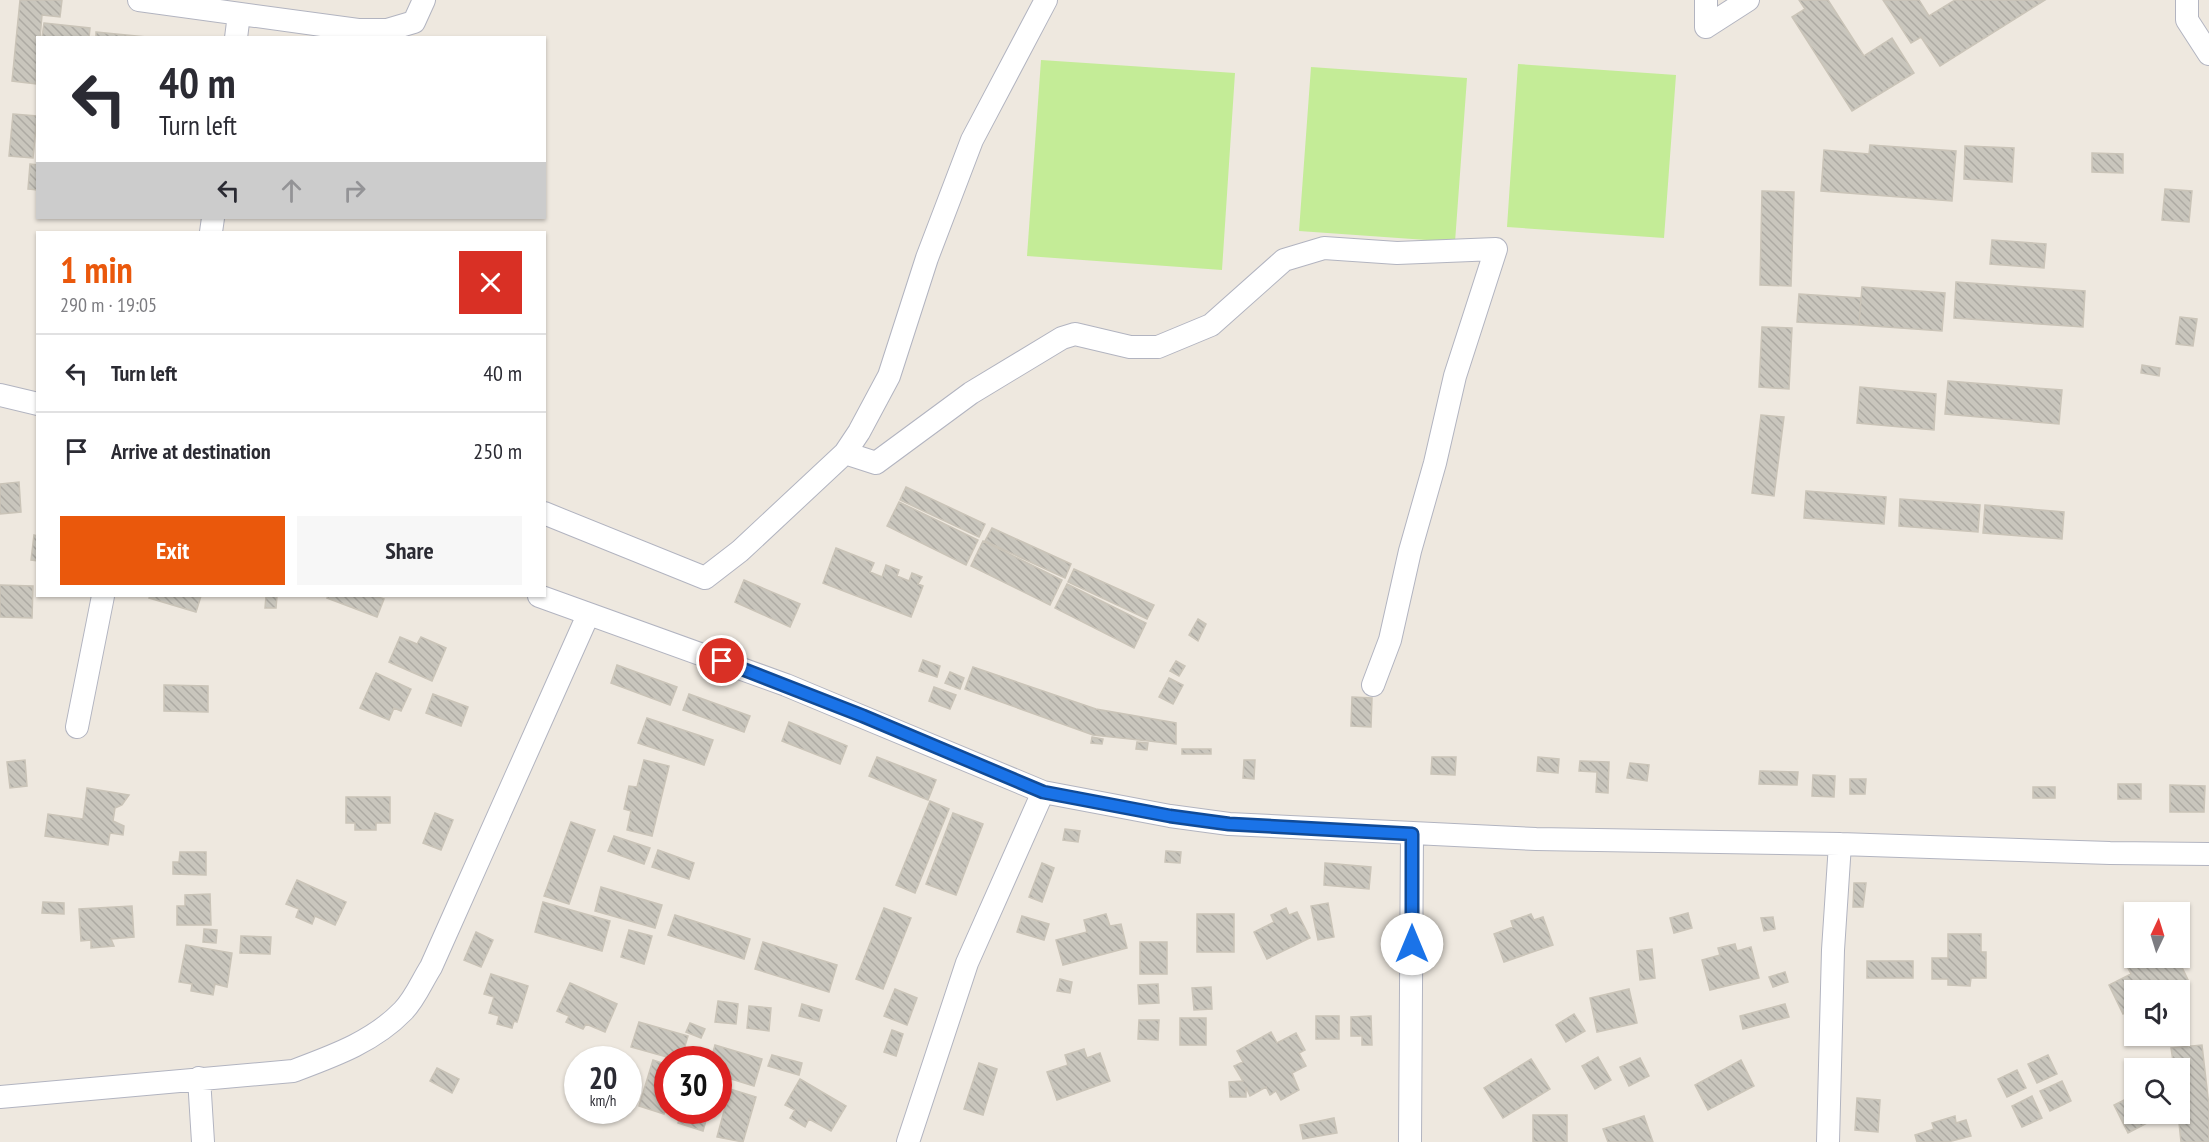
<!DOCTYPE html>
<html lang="en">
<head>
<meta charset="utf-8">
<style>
  :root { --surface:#fff; --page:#f7f7f7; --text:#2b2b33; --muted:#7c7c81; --line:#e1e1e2; --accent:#ea580c }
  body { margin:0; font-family:"PT Sans Narrow",sans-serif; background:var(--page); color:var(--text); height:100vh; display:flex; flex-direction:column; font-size:22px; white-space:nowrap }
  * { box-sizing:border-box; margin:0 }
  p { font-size:20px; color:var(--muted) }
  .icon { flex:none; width:33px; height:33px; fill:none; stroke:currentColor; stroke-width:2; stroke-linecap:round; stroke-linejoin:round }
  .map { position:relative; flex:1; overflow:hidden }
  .side { position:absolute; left:36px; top:231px; width:510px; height:366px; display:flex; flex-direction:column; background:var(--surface); border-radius:0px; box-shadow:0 2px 4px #0004 }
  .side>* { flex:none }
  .top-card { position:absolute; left:36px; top:36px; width:510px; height:183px; border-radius:0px; box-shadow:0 2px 4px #0004; background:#fff; color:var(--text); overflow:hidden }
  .needle { width:39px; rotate:4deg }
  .tools { position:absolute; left:2124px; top:902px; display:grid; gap:12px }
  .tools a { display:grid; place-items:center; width:66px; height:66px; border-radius:0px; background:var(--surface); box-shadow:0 2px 4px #0004; font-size:30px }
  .speed { position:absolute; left:564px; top:1046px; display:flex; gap:12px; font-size:30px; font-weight:700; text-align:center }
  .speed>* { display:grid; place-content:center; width:78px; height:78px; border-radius:50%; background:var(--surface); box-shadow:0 2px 4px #0004; line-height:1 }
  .speed small { font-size:15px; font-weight:400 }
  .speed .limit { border:9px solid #d22; background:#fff; color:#111 }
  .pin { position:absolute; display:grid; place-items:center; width:51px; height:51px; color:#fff; margin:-26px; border:3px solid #fff; border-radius:50%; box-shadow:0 2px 6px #0007 }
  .me { position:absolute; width:66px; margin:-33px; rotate:0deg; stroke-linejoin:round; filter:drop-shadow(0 0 4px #0008) }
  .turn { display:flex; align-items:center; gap:21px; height:126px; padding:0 24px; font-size:27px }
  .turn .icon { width:78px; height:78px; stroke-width:2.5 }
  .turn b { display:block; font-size:42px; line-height:51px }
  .lanes { display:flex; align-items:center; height:57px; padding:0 24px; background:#0003; justify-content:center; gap:30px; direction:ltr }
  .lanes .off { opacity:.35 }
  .round { display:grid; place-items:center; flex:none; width:63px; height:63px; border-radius:0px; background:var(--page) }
  .overview { display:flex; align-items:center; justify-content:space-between; height:102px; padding:0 24px }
  h1 { font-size:36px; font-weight:800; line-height:45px; color:var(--accent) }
  .button { display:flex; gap:12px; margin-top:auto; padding:12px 24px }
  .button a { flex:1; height:69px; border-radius:0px; background:var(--accent); color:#fff; font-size:24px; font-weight:800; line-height:69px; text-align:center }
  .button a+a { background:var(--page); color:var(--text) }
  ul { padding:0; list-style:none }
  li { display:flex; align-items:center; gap:18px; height:78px; padding:0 24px; border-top:2px solid var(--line) }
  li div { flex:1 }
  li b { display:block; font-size:22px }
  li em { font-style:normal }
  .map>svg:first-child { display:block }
</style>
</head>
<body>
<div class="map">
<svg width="2209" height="1142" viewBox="0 0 2209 1142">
  <defs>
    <pattern id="building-back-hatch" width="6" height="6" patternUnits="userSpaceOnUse" patternTransform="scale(1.5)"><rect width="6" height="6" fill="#c9c6bd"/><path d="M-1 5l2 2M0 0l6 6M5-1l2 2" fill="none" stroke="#adaaa3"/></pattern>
  </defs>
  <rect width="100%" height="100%" fill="#eee8df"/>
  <path fill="#c4ec97" d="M1041,60L1235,73L1222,270L1027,256Z
    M1518,64L1676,75L1664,238L1507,227Z
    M1311,67L1467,78L1455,242L1299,231Z"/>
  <path fill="url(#building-back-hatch)" stroke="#cac4b8" stroke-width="1.5" d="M20,0H62L60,17L42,15L40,38H38L36,84L12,81Z
    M1799,0H1828L1864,56L1892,38L1914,73L1852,111L1792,17L1805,9Z
    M1883,0H1919L1929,16L1955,0H2045L1940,66L1921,37L1911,43Z
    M44,23L90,28L89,38H42Z
    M96,32L146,37V38H96Z
    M13,114L37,116L33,158L9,156Z
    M1870,145L1956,151L1952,201L1821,191L1824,150L1869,154Z
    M1965,146L2014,148L2012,182L1964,179Z
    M2092,153L2123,154V173L2092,172Z
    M30,164L38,165V190L28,189Z
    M2165,189L2192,191L2189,222L2162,220Z
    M1762,191L1794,192L1791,286L1760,285Z
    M1992,240L2046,244L2044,268L1990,264Z
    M1956,282L2085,291L2083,327L1954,318Z
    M1862,287L1945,293L1942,331L1859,325Z
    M1799,294L1861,298L1859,325L1797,322Z
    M2180,317L2197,319L2193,346L2176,344Z
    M1762,327L1792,328L1789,389L1759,387Z
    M2142,365L2160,368L2159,376L2141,373Z
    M1948,381L2062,390L2059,424L1945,414Z
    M1860,387L1936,394L1934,430L1857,423Z
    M1761,415L1784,417L1774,496L1752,493Z
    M19,482L21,512L0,514V484Z
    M906,487L985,524L979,537L900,500Z
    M1806,491L1886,497L1884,524L1804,518Z
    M1900,499L1980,505L1978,532L1899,526Z
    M899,502L978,540L966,565L887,526Z
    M1985,505L2064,512L2062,539L1983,533Z
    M992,528L1071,564L1065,578L985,541Z
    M34,535L38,536V561L31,560Z
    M983,541L1062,580L1050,605L971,566Z
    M836,548L874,563L870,572L882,577L886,565L899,570L897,576L909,581L912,573L922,577L918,584L923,586L911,617L823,583Z
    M1074,569L1154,605L1147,619L1068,582Z
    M744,580L800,604L790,627L735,602Z
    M1067,584L1146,623L1134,648L1055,608Z
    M0,585L33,586L32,618L0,617Z
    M150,596H201L196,612L149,598Z
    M266,596H277L276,608H265Z
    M328,596H375L384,599L377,617L327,598Z
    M1198,619L1206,624L1198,641L1189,635Z
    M400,637L417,644L421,637L446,648L432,681L389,662Z
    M923,660L940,666L937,677L919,671Z
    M1176,661L1185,666L1179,676L1170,671Z
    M617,665L677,687L670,705L611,683Z
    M973,667L1096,709L1176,723V744L1093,735L965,689Z
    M950,672L964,678L960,689L945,683Z
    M376,673L411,689L401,711L394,708L389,720L360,708Z
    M1169,678L1183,685L1173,704L1159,697Z
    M164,685L208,686V712L164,711Z
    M934,687L956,695L950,709L929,701Z
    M433,694L468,707L461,726L426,713Z
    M689,694L750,716L744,732L683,710Z
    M1352,697L1372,698L1371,727L1351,726Z
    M647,718L713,740L704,765L638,743Z
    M789,722L847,746L840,764L782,741Z
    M1092,737L1103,739L1102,744L1091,743Z
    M1137,742L1148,743L1147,750L1136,749Z
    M1182,749H1211V754H1182Z
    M877,757L936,780L928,800L869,776Z
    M1432,757H1456L1455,775L1431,774Z
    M1538,757L1559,759L1558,773L1537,771Z
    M25,760L27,786L10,788L7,762Z
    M644,760L669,766L652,836L627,830L631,811L624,809L629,786L637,787Z
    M1244,760H1255L1254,779L1243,778Z
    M1580,761L1609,762L1608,793L1596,792L1597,772L1579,771Z
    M1630,763L1649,765L1647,781L1627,778Z
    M1760,771L1798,772L1797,785L1759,784Z
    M1813,775L1835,776L1834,797L1812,796Z
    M1850,779H1866L1865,794H1850Z
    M2118,784H2141V799H2118Z
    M2170,785L2205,786L2204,812H2170Z
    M2033,787H2055V798H2033Z
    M87,788L129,795L122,805L115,808L113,821L124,826L123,835L110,833L108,845L45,836L48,814L83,819Z
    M346,797H390V823H376V830H355V823H346Z
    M930,801L949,809L915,893L896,885Z
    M435,813L453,820L441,850L423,843Z
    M953,813L983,824L956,895L926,884Z
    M571,822L595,830L569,904L544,896Z
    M1065,829L1080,831L1078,842L1063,840Z
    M614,836L650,848L644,864L608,851Z
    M658,850L694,863L689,879L652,867Z
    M1166,851L1181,852L1180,863L1165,862Z
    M180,852H206V875L173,874V862H179Z
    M1042,863L1054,868L1042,902L1029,897Z
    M1325,863L1371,867L1369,889L1324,885Z
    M297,880L346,902L335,925L315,916L312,924L296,917L299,909L286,904Z
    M1854,883H1866L1863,907H1853Z
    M601,887L662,905L655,928L595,911Z
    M210,894L211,925H177V906H185V895Z
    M43,902L64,903V914L42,913Z
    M543,902L610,921L602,951L535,932Z
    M1328,903L1334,937L1318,940L1311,906Z
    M132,906L134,937L111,939L114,946L91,948V940L81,941L79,909Z
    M884,908L911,918L883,989L856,979Z
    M1286,908L1289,915L1297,912L1310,938L1267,959L1254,932L1274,922L1271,915Z
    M1688,913L1692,928L1674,933L1670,918Z
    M1106,914L1110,926L1121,924L1127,948L1063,965L1056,940L1087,932L1084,920Z
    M1197,914H1234V952H1197Z
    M1531,914L1534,920L1543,917L1553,945L1504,962L1494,934L1513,927L1511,921Z
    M675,915L750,939L744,959L668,935Z
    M1022,916L1049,924L1044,940L1017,932Z
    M1773,917L1775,929L1764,931L1761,918Z
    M204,929L217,930L216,943L203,942Z
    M629,930L652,936L644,964L621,957Z
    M476,932L493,940L481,967L464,960Z
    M1948,934H1981V952H1986V978H1971L1970,986L1948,985V979H1932V958H1948Z
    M241,936L271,937L270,954L240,953Z
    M763,942L837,965L829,992L755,969Z
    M1140,942H1167V974H1140Z
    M1735,944L1737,951L1751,947L1759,978L1710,990L1702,960L1720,955L1718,948Z
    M186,945L232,953L227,987L215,984L213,995L191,991L192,984L179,982Z
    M1652,949L1655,978L1640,980L1637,951Z
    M2167,957H2177L2189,982L2172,990H2134V1008L2123,1014L2109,985L2131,974L2128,968L2148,958L2151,964Z
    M1867,961H1913V978H1867Z
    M1785,972L1788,982L1773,987L1769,977Z
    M491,974L528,986L517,1022L514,1021L512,1028L497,1024L499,1016L489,1013L494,997L484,994Z
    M1060,979L1072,982L1070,993L1057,991Z
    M570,983L617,1004L605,1032L586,1024L583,1029L566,1022L569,1016L557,1011Z
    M1158,984L1159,1003L1139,1004L1138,985Z
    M1211,987L1212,1009L1194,1010L1192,988Z
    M895,989L917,998L907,1025L884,1016Z
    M1629,989L1637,1023L1597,1032L1590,998Z
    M718,1001L738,1004L736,1024L715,1022Z
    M802,1004L822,1010L819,1021L799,1016Z
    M1785,1004L1789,1017L1743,1029L1740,1016Z
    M749,1006L771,1008L769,1031L747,1028Z
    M1574,1014L1585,1031L1566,1042L1556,1025Z
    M1316,1016H1339V1039H1316Z
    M1371,1016L1372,1045H1362V1036H1351V1017Z
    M1180,1018H1206V1045H1180Z
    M1139,1020H1159L1158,1040L1138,1039Z
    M639,1022L688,1036L681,1059H674L631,1047Z
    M690,1023L705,1029L701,1038L686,1032Z
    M892,1030L903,1034L896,1056L884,1052Z
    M1271,1032L1277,1043L1296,1033L1305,1050L1299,1053L1306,1066L1292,1073L1299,1090L1281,1100L1276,1091L1270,1095L1266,1087L1250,1096L1246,1087V1097H1230L1229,1082L1243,1081L1234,1066L1243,1062L1237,1051Z
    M715,1045L762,1059L754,1086L718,1075V1059H711Z
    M2202,1045L2209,1106V1142H2181L2178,1113L2180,1068H2174L2171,1048Z
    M1084,1049L1087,1058L1100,1053L1110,1081L1057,1100L1047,1072L1068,1065L1065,1055Z
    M772,1055L802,1063L799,1075L768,1066Z
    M2048,1055L2057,1074L2037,1083L2028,1064Z
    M1598,1057L1611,1080L1595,1089L1582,1066Z
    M1640,1058L1649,1076L1629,1086L1620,1067Z
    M1531,1059L1550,1089L1503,1118L1484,1088Z
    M653,1060L668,1065V1102L664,1114L639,1106Z
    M1741,1060L1754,1086L1708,1110L1695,1085Z
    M979,1063L997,1069L983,1115L964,1109Z
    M437,1068L459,1079L452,1093L430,1081Z
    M2017,1070L2026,1088L2007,1097L1998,1079Z
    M800,1079L846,1106L831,1131L809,1119L805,1127L790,1118L795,1110L785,1105Z
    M2062,1081L2071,1101L2050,1111L2040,1091Z
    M730,1089L756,1097L743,1142L717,1137Z
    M2134,1095V1113H2166L2128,1133L2114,1105Z
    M2032,1096L2042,1118L2022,1127L2012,1106Z
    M1857,1098L1880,1100L1878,1132L1855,1130Z
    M682,1110H709L703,1131L678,1123Z
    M1533,1115H1567V1142H1533Z
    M1644,1116L1653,1142H1608L1603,1129Z
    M1955,1116L1956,1123L1966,1120L1971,1136L1948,1142H1917L1915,1135L1934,1129L1932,1123Z
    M1334,1118L1337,1133L1303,1139L1300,1125Z"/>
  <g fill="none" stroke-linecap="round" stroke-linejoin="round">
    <g stroke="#b2b4c0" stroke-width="24">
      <path id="minor" d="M139,0L358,30H387L414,22L424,0
        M2187,0V20L2209,54
        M1706,27L1748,0
        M1706,27V0
        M236,38L239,14
        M211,232L213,218
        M0,395L38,404
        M845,453L876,463L971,393L1062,338L1075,334L1130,347H1158L1211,325L1284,260L1324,248L1397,253L1496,249L1455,376L1435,463L1410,551L1390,640L1373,685
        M544,513L705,578L740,551L845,453L859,432L889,376L927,258L972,140L1046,0
        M539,596L786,685L1043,792L1170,816L1229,824L1536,839L1840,844L2110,853L2209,854
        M77,727L103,596
        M199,1078L203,1142
        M0,1097L293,1071C333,1056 373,1042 403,1011C415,999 422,981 431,967L588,615
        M908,1142L967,963L1043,792
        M1410,1142L1412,834
        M1828,1142L1833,950L1840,844"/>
    </g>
    <use href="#minor" stroke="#fff" stroke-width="22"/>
  </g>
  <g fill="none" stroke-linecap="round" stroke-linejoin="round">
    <g stroke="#114b97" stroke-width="15">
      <path id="route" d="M722,661L863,716L1043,792L1170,816L1229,824L1412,834V944"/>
    </g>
    <use href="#route" stroke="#1a73e8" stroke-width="10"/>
  </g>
</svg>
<div class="tools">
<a><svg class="needle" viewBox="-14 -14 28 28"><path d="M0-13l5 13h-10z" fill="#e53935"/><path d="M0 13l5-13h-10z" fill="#7c7c81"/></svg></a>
<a><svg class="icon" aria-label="sound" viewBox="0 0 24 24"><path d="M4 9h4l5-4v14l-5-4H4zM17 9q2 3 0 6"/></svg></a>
<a><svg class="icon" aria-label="search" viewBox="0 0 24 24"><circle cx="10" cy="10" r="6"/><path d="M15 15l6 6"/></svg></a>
</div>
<div class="speed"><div>20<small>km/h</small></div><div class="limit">30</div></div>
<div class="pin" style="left:722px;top:661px;background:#d93025"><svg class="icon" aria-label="arrive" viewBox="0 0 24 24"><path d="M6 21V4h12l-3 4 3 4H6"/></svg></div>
<svg class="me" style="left:1412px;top:944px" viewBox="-20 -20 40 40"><circle r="19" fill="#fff"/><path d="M0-13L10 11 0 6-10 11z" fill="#1a73e8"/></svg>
<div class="top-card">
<div class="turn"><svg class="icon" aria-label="left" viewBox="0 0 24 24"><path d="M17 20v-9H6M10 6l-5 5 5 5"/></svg><div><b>40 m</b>Turn left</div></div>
<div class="lanes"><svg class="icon" aria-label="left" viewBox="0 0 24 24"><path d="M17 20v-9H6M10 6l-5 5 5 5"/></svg><svg class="icon off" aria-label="ahead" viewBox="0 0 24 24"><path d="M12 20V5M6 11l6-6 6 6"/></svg><svg class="icon off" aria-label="right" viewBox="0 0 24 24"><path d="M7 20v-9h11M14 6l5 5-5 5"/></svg></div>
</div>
<section class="side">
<div class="overview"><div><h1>1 min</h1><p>290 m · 19:05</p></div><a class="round" style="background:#d93025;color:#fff"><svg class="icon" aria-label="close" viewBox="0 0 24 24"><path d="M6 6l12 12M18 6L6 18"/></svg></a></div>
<ul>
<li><svg class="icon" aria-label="left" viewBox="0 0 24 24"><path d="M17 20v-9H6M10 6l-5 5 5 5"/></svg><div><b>Turn left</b></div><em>40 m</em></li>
<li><svg class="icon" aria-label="arrive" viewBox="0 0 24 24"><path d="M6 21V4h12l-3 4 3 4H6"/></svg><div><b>Arrive at destination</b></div><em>250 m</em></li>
</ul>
<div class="button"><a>Exit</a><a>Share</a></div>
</section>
</div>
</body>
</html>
